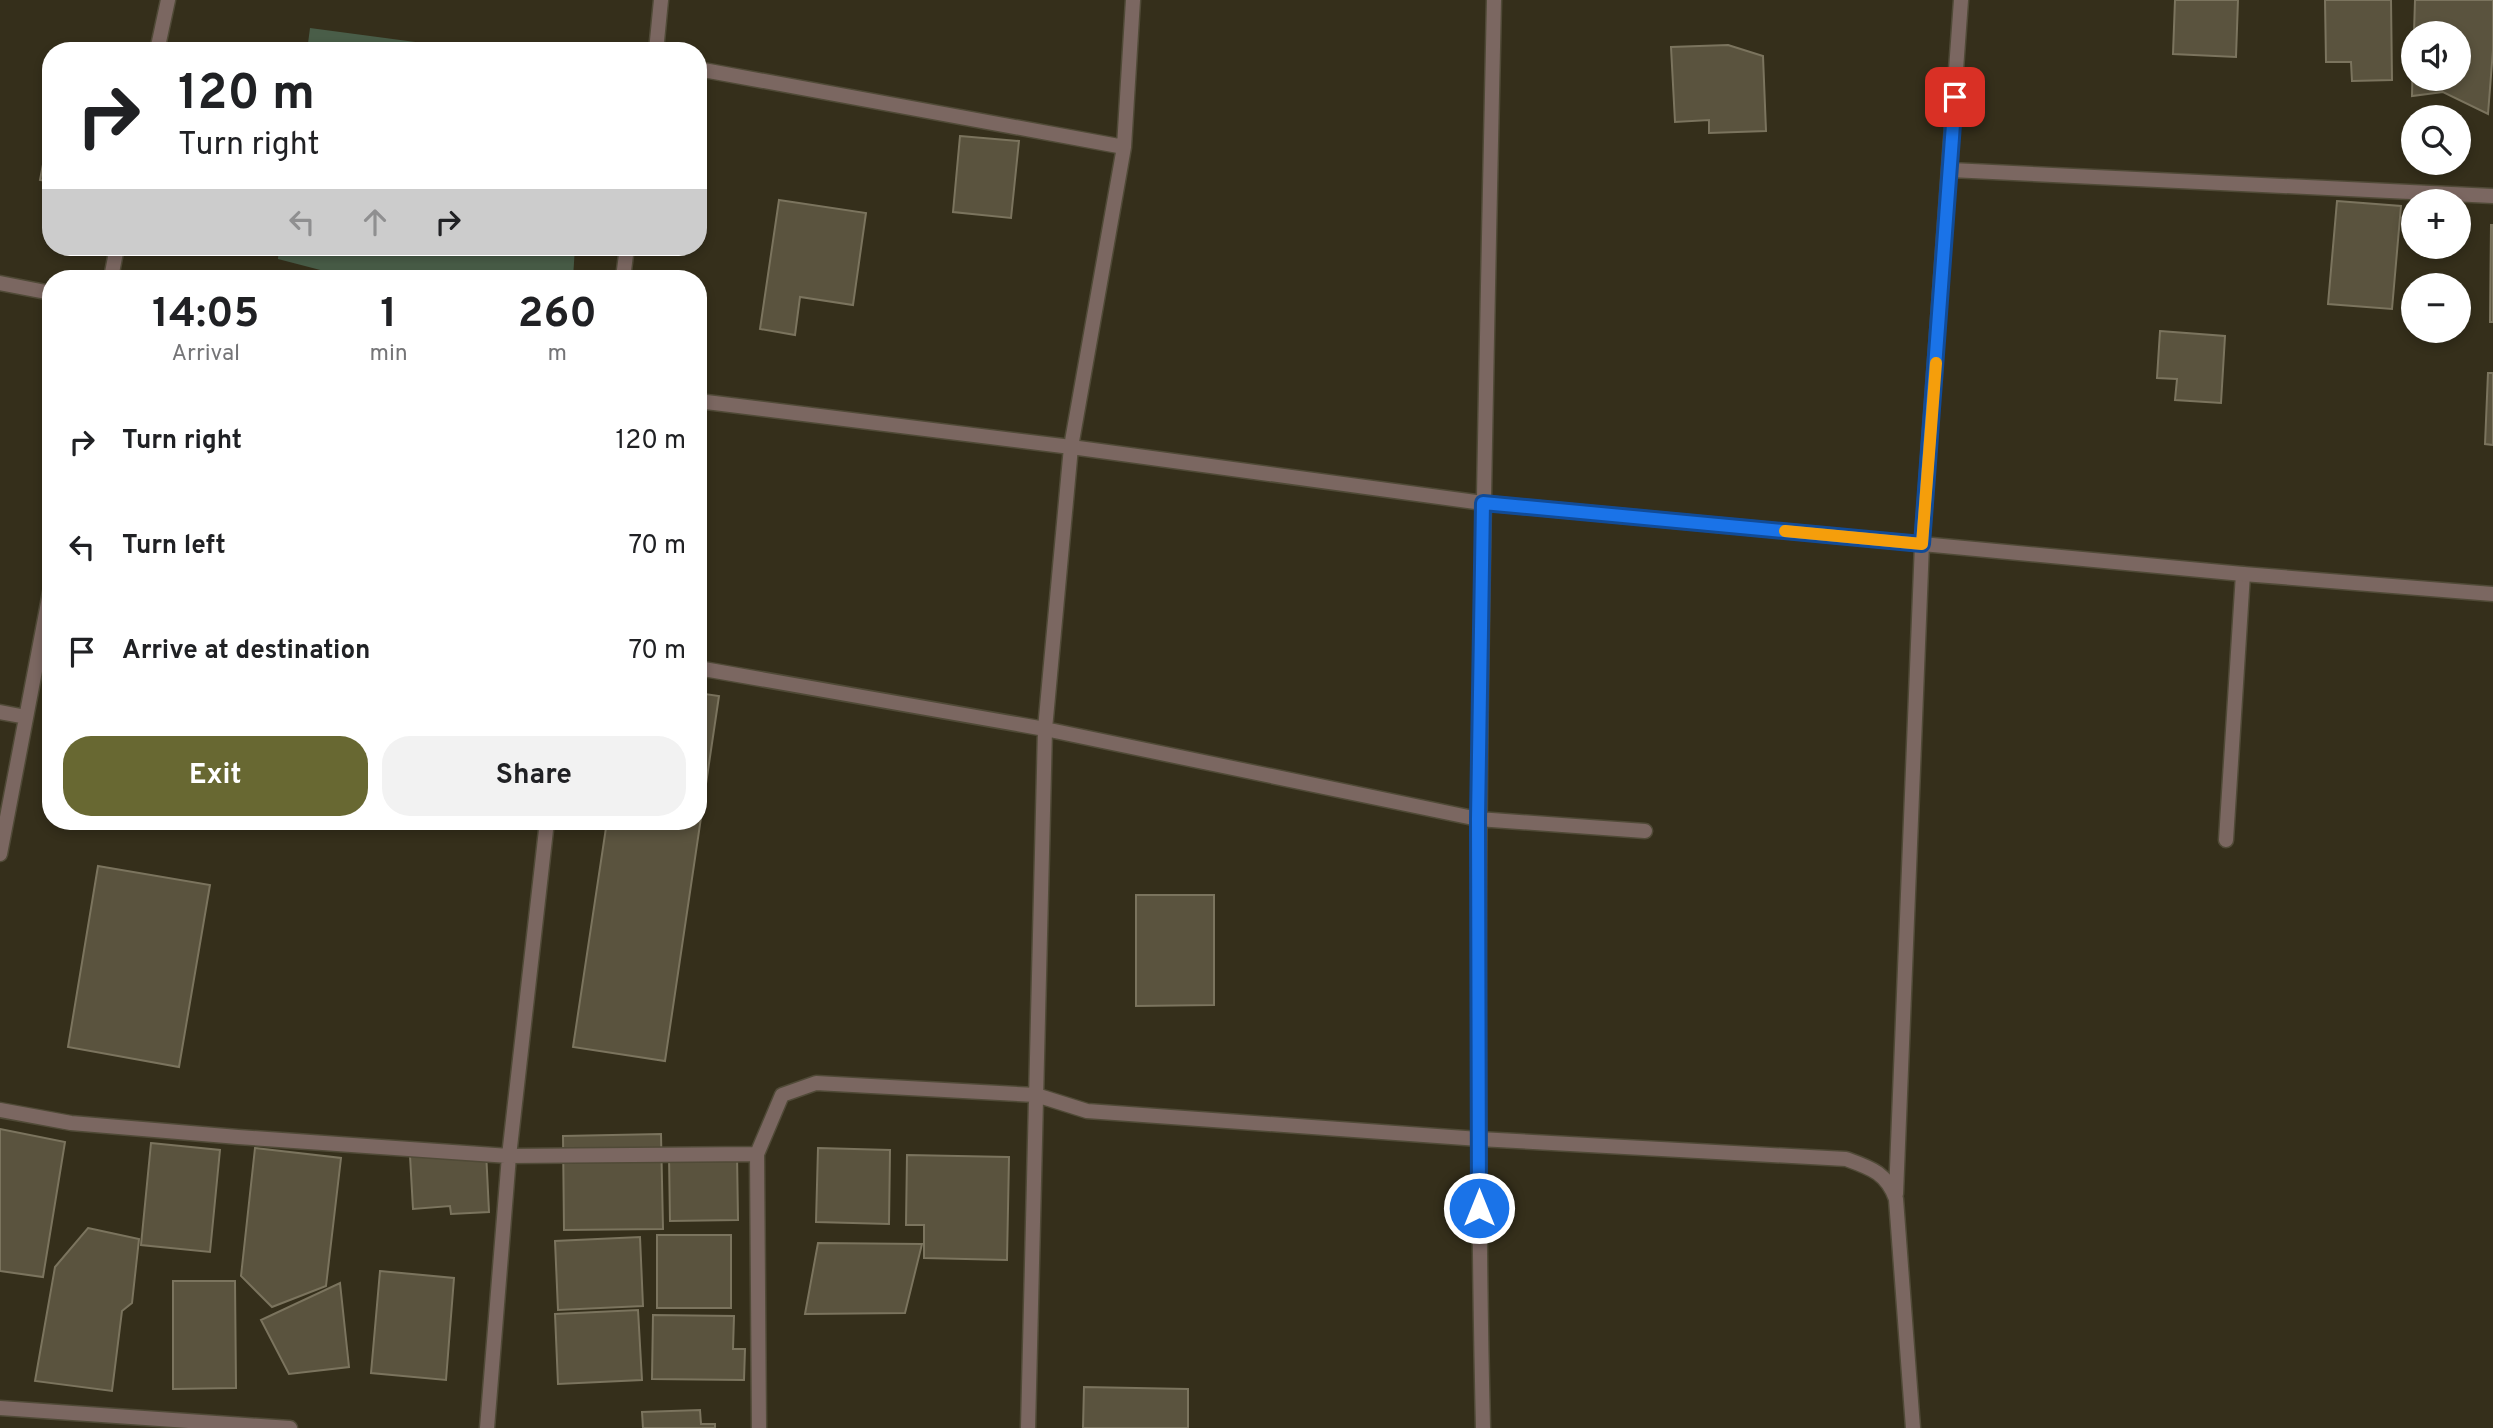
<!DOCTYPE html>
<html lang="en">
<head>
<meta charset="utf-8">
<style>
  :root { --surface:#fff; --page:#f2f2f2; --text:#202124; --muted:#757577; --accent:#686832 }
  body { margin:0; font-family:Overpass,sans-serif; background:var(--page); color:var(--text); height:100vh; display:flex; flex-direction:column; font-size:26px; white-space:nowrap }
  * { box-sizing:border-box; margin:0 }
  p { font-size:23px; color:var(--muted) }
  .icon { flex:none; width:38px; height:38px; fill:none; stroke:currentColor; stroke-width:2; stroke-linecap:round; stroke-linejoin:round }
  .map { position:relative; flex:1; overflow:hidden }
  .drawer { position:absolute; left:42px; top:270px; width:665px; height:560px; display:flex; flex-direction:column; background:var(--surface); border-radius:28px; box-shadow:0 4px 10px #0003 }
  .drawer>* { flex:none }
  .top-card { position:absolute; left:42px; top:42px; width:665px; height:214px; border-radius:28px; box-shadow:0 4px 10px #0003; background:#fff; color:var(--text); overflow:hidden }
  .fabs { position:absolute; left:2401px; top:21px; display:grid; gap:14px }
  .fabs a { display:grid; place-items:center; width:70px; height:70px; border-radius:50%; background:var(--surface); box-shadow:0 4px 10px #0003; font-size:35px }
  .pin { position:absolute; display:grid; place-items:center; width:60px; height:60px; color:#fff; margin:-30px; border-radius:14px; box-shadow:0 4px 10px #0006 }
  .me { position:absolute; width:77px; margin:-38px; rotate:0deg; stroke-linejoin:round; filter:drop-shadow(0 0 5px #0008) }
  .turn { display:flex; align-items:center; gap:24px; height:147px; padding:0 21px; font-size:32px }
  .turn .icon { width:91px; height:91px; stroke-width:2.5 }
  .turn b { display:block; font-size:49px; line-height:60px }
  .lanes { display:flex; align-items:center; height:66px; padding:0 21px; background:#0003; justify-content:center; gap:35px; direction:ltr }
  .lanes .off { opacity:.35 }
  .eta { display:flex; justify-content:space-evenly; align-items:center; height:119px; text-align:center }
  .eta b { font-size:42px; font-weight:700; line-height:49px }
  .cta { display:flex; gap:14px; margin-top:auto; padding:14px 21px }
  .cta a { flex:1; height:80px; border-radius:28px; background:var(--accent); color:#fff; font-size:28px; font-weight:700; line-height:80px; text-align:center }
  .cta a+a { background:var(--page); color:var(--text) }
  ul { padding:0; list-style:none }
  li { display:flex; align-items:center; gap:21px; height:105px; padding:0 21px }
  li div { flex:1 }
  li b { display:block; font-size:26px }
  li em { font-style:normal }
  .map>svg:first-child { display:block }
</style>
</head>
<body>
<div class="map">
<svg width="2493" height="1428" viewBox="0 0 2493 1428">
  <rect width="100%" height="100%" fill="#352f1b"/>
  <path fill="#495d48" d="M310,28L483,51H307Z
    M279,247H575L573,278H351L278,259Z"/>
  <path fill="#5a533e" stroke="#7b745e" stroke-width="2" d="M2175,0H2238L2236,57L2173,54Z
    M2325,0H2391L2392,80L2352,81L2351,62H2326Z
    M2415,0H2493V50L2488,114L2443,92L2412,96L2413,45V79H2459V33H2414Z
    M1728,45L1763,56L1766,131L1709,133V120L1675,122L1671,47Z
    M51,123V182L40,180Z
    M960,136L1019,141L1011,218L953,212Z
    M779,200L866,213L853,305L800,297L795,335L760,329Z
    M2337,201L2401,206L2392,309L2328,304Z
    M2491,225H2493V322H2490Z
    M2160,331L2225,336L2221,403L2175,400L2177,379L2157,378Z
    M2488,373H2493V445L2485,444Z
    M698,693L719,696L665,1061L573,1047L607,821H698Z
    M98,866L210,885L179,1067L68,1047Z
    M1136,895H1214V1005L1136,1006Z
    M0,1129L65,1142L43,1277L0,1271Z
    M661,1134L663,1229L564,1230L563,1136Z
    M151,1143L220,1150L210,1252L141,1245Z
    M255,1148L341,1158L326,1286L272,1307L241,1276Z
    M818,1148L890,1150L889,1224L816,1222Z
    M486,1151L489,1212L451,1214L450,1206L413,1209L410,1156Z
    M737,1153L738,1220L670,1221L669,1155Z
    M907,1155L1009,1157L1007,1260L924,1258V1225H906Z
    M88,1228L139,1239L132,1303L122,1311L112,1391L35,1381L55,1267Z
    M657,1235H731V1308H657Z
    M640,1237L643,1306L558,1310L555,1241Z
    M818,1243L922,1244L905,1313L805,1314Z
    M380,1271L454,1278L446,1380L371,1373Z
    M173,1281H235L236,1388L173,1389Z
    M340,1283L349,1367L289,1374L261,1320Z
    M638,1310L642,1380L558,1384L555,1314Z
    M653,1315L734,1316L733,1349H745L744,1380L652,1379Z
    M1084,1387L1188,1389V1428H1083Z
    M700,1410L701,1424H715V1428H643L642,1412Z"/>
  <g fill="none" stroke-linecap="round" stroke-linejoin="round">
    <g stroke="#504a37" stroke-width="17">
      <path id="service" d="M2226,840L2243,574"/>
    </g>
    <g stroke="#504a37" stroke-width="17">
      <path id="minor" d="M157,51L168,0
        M656,51L661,0
        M698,69L1124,147
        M1951,170L2493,196
        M111,278L117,247
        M623,278L627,247
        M0,283L51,293
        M698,401L1071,447L1483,503L2243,574L2493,594
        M698,668L1045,729L1478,819L1645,831
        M0,712L26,717
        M0,854L51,587
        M0,1110L71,1123L238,1137L509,1156L757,1154L782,1095L816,1083L1036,1095L1087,1111L1479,1139L1846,1159C1871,1168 1887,1173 1896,1199L1913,1428
        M757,1154L759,1428
        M1896,1194L1922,544L1961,0
        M0,1408L290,1428
        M487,1428L509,1156L547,821
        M1028,1428L1045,729L1071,447L1124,147L1133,0
        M1483,1428C1472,952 1484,476 1494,0"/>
    </g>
    <use href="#service" stroke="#7b6761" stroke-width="14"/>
    <use href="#minor" stroke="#7b6761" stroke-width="14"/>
  </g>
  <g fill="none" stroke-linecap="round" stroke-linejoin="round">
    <g stroke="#114b97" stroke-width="18">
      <path id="route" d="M1479,1208L1478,819L1483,503L1922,544L1955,97"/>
    </g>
    <use href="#route" stroke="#1a73e8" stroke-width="12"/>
    <path stroke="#f59e0b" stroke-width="12" d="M1785,531L1922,544L1936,363"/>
  </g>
</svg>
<div class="fabs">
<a><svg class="icon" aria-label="sound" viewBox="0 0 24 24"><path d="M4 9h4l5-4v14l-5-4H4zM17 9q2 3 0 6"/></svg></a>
<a><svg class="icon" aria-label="search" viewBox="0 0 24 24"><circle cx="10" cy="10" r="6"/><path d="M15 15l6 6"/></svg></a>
<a>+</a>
<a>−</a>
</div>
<div class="pin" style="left:1955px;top:97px;background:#d93025"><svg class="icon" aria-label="arrive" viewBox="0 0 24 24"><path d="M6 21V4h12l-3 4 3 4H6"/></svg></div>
<svg class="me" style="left:1479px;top:1208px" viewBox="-20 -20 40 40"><circle r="17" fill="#1a73e8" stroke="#fff" stroke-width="3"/><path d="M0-11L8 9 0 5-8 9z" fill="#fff"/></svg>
<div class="top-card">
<div class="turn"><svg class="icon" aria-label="right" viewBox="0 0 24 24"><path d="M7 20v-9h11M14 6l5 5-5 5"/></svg><div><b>120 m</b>Turn right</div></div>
<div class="lanes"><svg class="icon off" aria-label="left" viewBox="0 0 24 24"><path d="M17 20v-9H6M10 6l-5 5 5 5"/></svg><svg class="icon off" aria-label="ahead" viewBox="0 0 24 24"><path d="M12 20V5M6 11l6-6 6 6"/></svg><svg class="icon" aria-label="right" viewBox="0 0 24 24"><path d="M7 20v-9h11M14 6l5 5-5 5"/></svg></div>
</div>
<section class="drawer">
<div class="eta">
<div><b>14:05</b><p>Arrival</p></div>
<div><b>1</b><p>min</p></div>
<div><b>260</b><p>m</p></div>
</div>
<ul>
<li><svg class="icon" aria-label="right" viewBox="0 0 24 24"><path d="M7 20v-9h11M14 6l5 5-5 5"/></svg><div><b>Turn right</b></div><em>120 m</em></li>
<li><svg class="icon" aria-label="left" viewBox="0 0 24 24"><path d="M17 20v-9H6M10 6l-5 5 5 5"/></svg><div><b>Turn left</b></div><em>70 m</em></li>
<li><svg class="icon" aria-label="arrive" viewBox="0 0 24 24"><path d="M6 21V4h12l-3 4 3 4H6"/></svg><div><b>Arrive at destination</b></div><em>70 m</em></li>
</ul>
<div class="cta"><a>Exit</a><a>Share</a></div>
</section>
</div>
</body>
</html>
